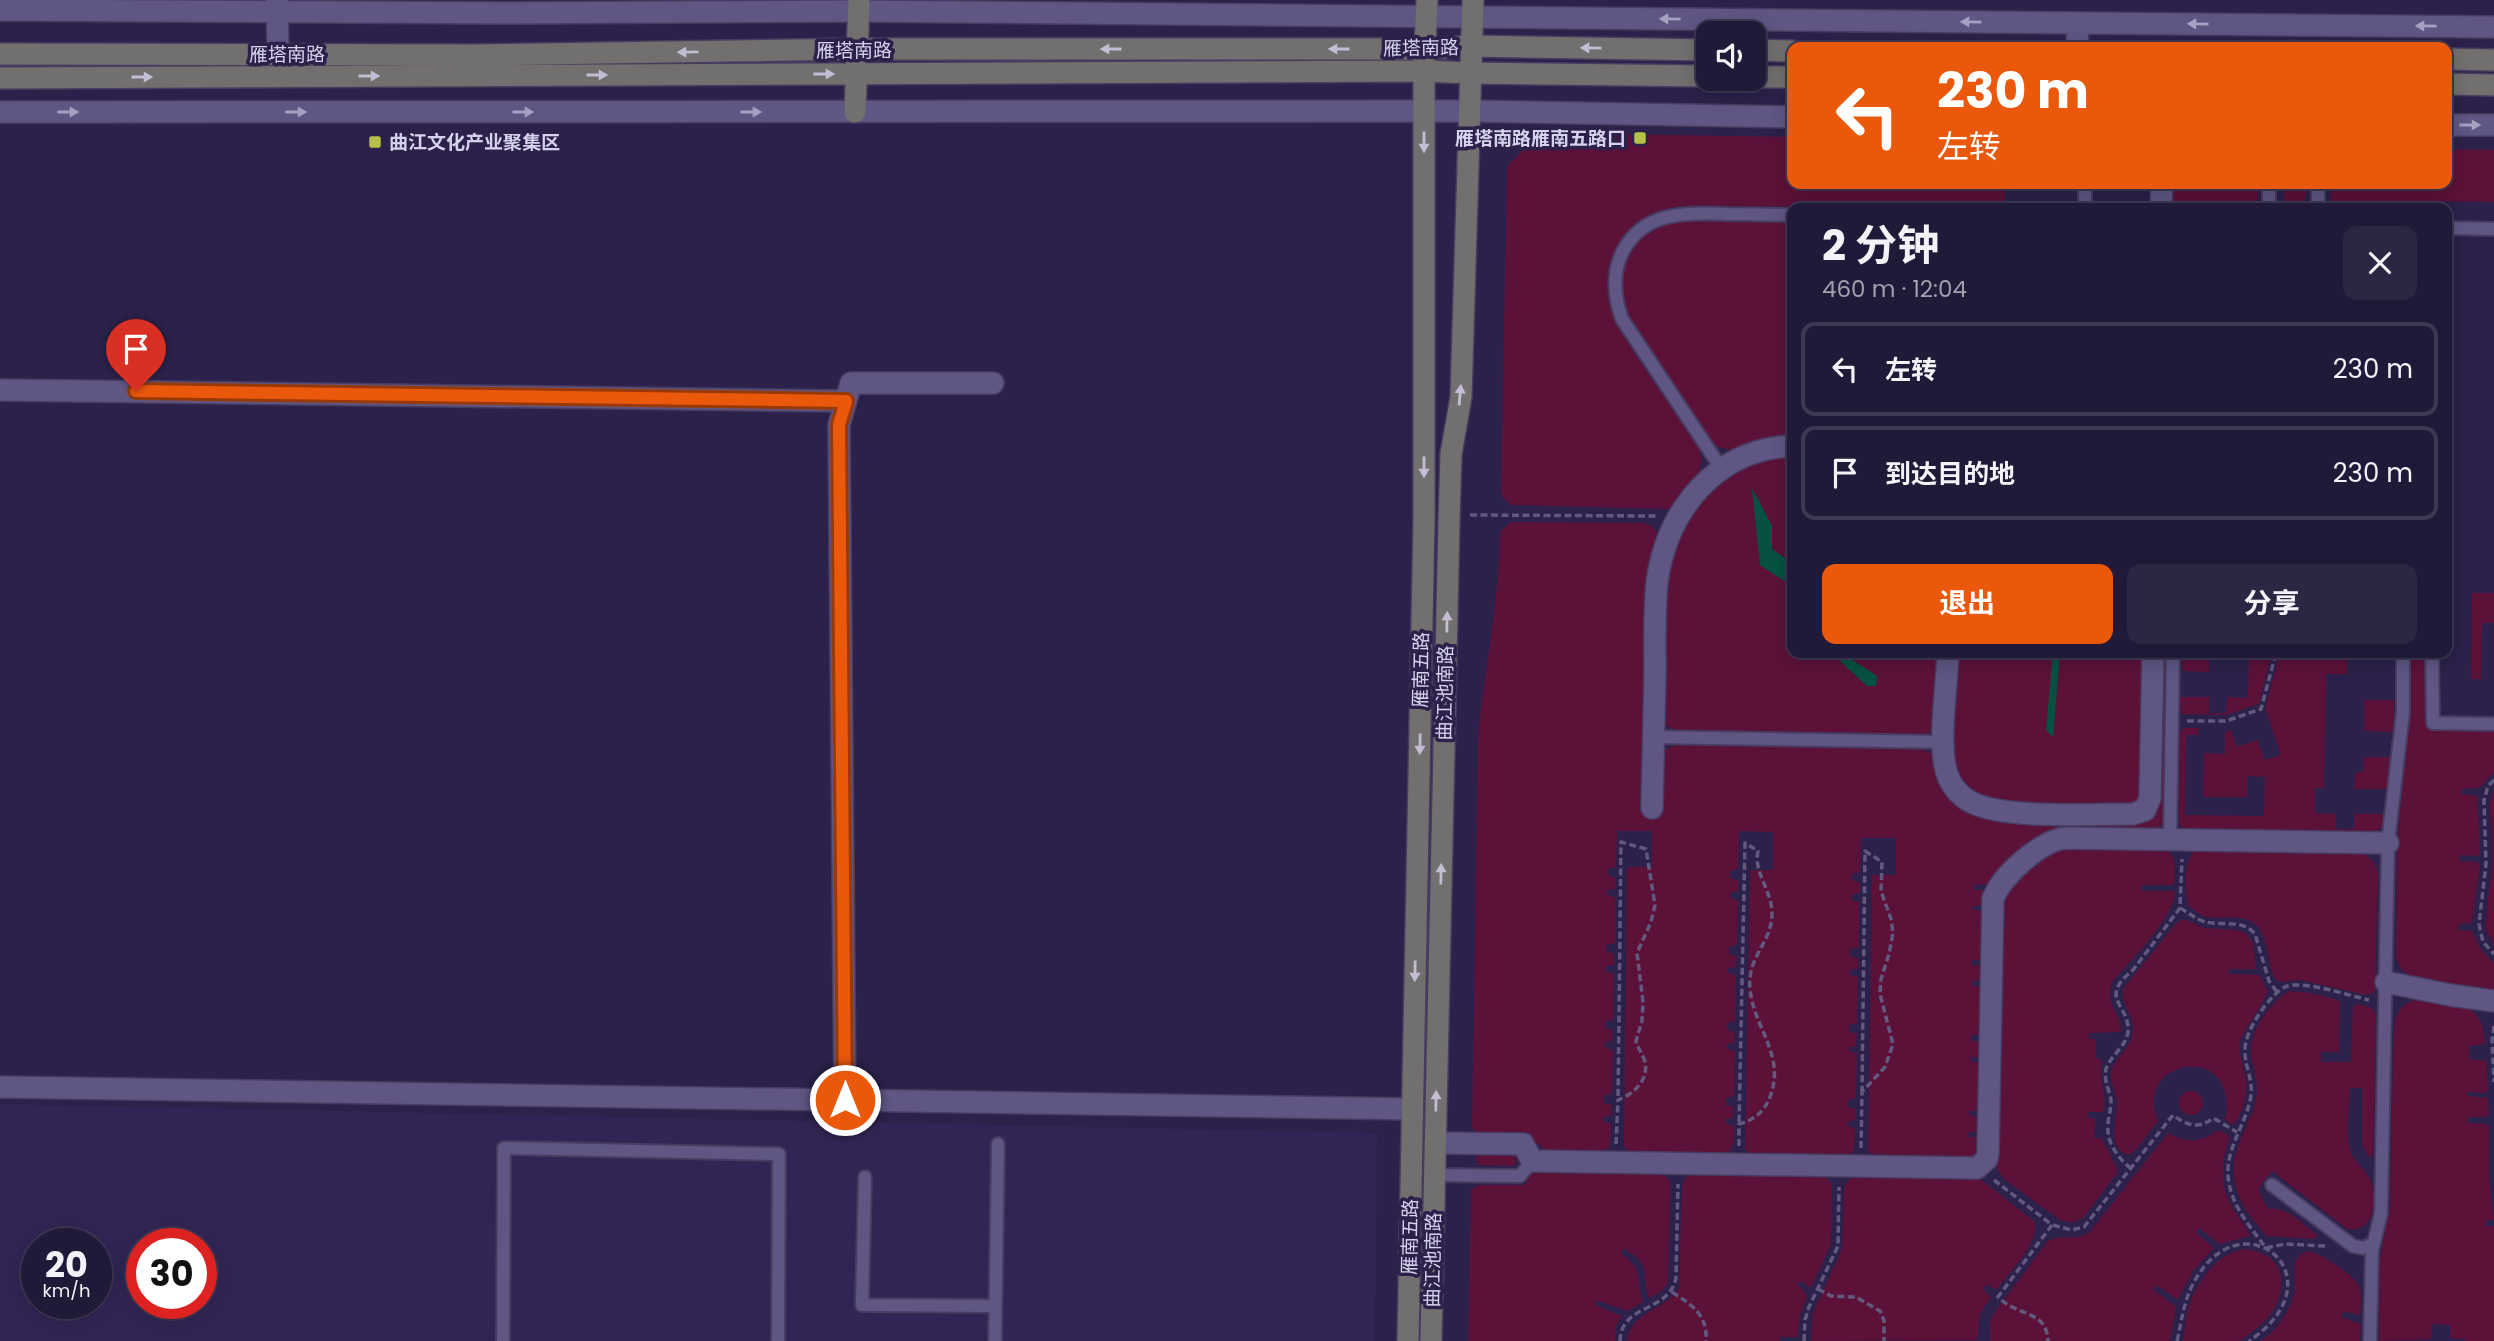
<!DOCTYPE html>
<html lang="zh">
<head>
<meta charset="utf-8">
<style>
  :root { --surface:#201938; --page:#2d2643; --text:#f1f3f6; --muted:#a2a0ae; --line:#3d3853; --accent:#ea580c }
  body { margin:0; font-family:Poppins,"Noto Sans SC",sans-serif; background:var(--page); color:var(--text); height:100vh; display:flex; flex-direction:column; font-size:26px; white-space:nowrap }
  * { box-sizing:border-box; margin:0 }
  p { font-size:23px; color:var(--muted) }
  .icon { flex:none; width:38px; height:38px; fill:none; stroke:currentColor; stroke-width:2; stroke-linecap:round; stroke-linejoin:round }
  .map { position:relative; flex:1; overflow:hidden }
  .details { position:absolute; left:1787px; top:203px; width:665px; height:455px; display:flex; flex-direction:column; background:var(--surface); border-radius:14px; box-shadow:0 4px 18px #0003,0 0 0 2px var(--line) }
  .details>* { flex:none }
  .banner { position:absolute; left:1787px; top:42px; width:665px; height:147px; border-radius:14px; box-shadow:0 4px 18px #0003,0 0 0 2px var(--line); background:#ea580c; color:#fff; overflow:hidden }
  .fabs { position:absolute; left:1696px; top:21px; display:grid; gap:14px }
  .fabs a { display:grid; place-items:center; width:70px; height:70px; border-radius:14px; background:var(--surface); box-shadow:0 4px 18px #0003,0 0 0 2px var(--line); font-size:35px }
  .speed { position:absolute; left:21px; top:1228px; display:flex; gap:14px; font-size:35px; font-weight:700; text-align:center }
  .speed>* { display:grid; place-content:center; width:91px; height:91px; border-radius:50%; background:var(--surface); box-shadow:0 4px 18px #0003,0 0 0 2px var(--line); line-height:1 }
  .speed small { font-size:18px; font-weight:400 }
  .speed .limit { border:10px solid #d22; background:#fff; color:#111 }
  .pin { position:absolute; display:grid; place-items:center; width:60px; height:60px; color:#fff; margin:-72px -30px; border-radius:50% 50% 50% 0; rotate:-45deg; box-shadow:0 0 7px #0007 }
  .pin .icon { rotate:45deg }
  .me { position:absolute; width:77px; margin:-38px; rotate:0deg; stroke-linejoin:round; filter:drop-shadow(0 0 5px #0008) }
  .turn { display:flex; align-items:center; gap:24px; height:147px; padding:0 35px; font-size:32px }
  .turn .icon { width:91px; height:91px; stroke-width:2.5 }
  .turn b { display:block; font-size:49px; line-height:60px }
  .round { display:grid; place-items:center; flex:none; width:74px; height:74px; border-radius:14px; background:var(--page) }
  .headline { display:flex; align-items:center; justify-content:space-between; height:119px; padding:0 35px }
  h1 { font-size:42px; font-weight:700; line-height:52px }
  .primary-button { display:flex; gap:14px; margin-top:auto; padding:14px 35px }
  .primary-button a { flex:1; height:80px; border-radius:14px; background:var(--accent); color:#fff; font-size:28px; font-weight:700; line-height:80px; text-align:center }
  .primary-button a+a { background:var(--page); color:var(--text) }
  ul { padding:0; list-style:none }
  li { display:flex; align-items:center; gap:21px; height:94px; margin:0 14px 10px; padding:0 21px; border:4px solid var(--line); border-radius:14px }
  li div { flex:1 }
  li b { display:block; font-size:26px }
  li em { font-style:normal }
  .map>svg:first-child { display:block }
</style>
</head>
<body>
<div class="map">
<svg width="2494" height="1341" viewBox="0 0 2494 1341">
  <rect width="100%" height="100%" fill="#2b214a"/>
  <path fill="#322555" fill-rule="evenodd" d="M0,1104L1377,1133L1375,1341H0ZM37,1244H96V1304H37ZM142,1244H201V1304H142Z"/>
  <path fill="#5c1139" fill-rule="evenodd" d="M1539,133L1792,137V184H2005L2004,208L1682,206C1657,209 1633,219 1620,242C1589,294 1623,335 1651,378C1667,401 1683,425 1699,449C1708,471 1688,498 1668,509L1511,505L1502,496L1501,490L1507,167Z
    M2447,149L2494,150V202L2426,201L2425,208H2332L2331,206L2330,184H2446Z
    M2168,184H2259L2257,202L2253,208H2168Z
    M2283,184H2307L2304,204L2299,206L2285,203Z
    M1688,221L1792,223V439L1733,451L1716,446C1698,427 1685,402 1670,380C1655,357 1633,332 1625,306C1612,260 1642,222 1688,221Z
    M1792,453V653H1941L1936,725L1927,734L1677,730L1665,725L1662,720L1665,583L1687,515L1736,468Z
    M1511,522L1643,523C1651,524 1656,529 1659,537L1661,755L1665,750L1677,745L1921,749C1940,753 1945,781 1952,796L2143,819L2160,653H2167L2164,819L2163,823L2156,830H2062L1989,884L1973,885L1974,890H1984L1985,893L1984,905L1973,906V910L1983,911L1982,960H1972V965L1982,966L1983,980L1972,981V986H1982L1980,1035H1971V1041L1981,1042L1980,1057H1970L1971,1062H1980V1110L1969,1111L1970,1116L1979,1117L1978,1132H1969V1137H1979L1980,1153L1972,1160L1875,1158L1868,1151L1872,875H1896V838H1861L1860,872L1852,874V880L1860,882V893L1851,895V900L1859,902V947L1850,949V956L1858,958V969L1850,970V975L1858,977L1857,1023L1849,1025V1032L1857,1034L1856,1046L1849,1047V1051L1857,1053L1856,1098L1848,1100V1107L1856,1109L1855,1120L1847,1122L1848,1126L1855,1128L1854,1150L1847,1157L1752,1156L1745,1149L1750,870H1773V832L1739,831L1738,869L1730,871V878L1738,880V891L1730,893V898L1738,900L1737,945L1729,947V954L1737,956L1736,967L1728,968V973L1736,975L1735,1021L1727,1023V1030L1735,1032L1734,1043L1727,1044V1049L1735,1051L1734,1096L1726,1098V1105L1734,1107L1733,1118L1726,1119V1124L1734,1126C1733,1137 1736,1148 1725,1155L1630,1154L1624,1146L1627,867H1652V831H1617L1616,867L1608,869V875L1616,878L1615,889L1607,890L1608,895L1615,898V942L1613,944H1606V951L1614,954V965L1606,966V971L1614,974L1613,1018L1612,1020L1605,1021V1028L1613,1031L1612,1041L1605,1042V1047L1613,1050L1612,1093L1604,1096V1103L1612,1105L1611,1116L1603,1117L1604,1122L1611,1123L1610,1146L1603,1153L1548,1152L1528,1136L1477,1135L1472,1127L1478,738C1484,671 1499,604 1500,537L1501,531Z
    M2472,593H2494V623H2482L2481,679H2471Z
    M1955,653H2146L2140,804L2024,805L1992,802L1961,785L1952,763Z
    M2182,653H2209V672L2182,671Z
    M2249,653H2272L2259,704L2226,715L2181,714L2180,697H2209V713H2226L2227,697L2248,698Z
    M2280,653H2342V658H2347V674H2326L2324,788H2315V813L2336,814V829H2354V814H2385L2383,826L2373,834L2186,831L2179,824L2180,732L2184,728H2198V735H2186L2185,815L2264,816L2265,777L2247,776V797H2203L2204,753L2225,754V732L2268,717L2265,708ZM2268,717L2281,755L2265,760L2257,740L2237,747L2231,730Z
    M2409,653H2427L2428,730L2494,731V772L2479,788L2461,789V794L2477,796L2480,853L2478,856L2460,855L2459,861L2478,862L2480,865L2472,923L2459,924L2458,930L2472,931L2482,951L2494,963V992L2412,977L2401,969L2396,958L2397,843L2408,729Z
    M2364,700H2394L2393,732L2364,731Z
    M2364,757H2391L2387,789H2354L2355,773L2363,772Z
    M2494,789V946L2485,928L2492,864V836L2489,805Z
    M2056,847L2165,848C2177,857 2175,869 2174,883L2172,885H2141V891H2175C2174,915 2144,946 2128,964C2123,971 2114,977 2111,985C2105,1004 2122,1015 2121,1032L2089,1033V1039H2096V1058L2102,1060C2097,1082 2109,1097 2103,1112H2088V1118H2095L2094,1137L2102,1139L2117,1168V1173L2084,1217L2072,1223L2060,1220L2004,1179L1998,1171L1995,1161L2000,908L2006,888Z
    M2198,848L2361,852C2370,857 2375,863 2378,872L2375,992L2366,995L2300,980L2282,982L2276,980C2266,964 2270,943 2259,928C2246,912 2224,920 2206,917C2200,915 2193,910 2188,905C2185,888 2182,859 2198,848Z
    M2184,919L2204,928L2236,930L2246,933L2253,943L2256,969H2228L2229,974L2259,975C2261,979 2265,985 2267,990C2269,998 2243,1029 2240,1042C2238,1054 2243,1063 2245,1074C2249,1090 2244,1113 2233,1125L2225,1120C2241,1040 2131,1058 2158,1121L2134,1152L2127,1155C2105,1145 2118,1119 2117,1101C2116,1091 2108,1079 2112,1069C2118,1055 2132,1046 2133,1031C2134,1014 2121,1007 2123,989L2177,922Z
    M2290,991L2304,992L2336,999L2340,1002L2339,1052H2321V1062H2351L2353,1006L2357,1004L2372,1008L2376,1015L2373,1153L2371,1157L2368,1156L2362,1145V1088H2350C2350,1107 2345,1131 2350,1149C2353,1162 2366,1169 2371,1181C2378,1200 2374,1234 2347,1229L2272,1171L2258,1189L2268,1209C2286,1205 2303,1224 2317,1235L2315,1239L2267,1236C2252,1220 2235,1199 2234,1176C2231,1148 2250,1126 2256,1100C2260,1080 2252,1070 2251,1052C2249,1032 2272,1000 2290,991Z
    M2420,999C2456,1005 2483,1000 2485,1044L2469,1046V1059L2486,1061L2488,1090L2486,1093L2467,1092V1096L2488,1098L2489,1115L2486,1117H2468L2467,1123L2486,1124L2489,1126V1180L2494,1220H2486L2485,1226H2494V1341H2465V1339L2450,1338V1325L2432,1324L2431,1339L2379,1341L2380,1258L2390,1205L2394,1027C2396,1011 2404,1001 2420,999Z
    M2179 1103a12 12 0 1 1 24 0a12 12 0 1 1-24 0Z
    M2218,1130L2230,1136C2222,1161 2219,1184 2232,1207C2238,1217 2246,1226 2250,1236L2220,1244L2199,1228L2196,1233L2214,1248L2193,1271L2179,1298L2176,1299L2157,1285L2153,1289L2176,1307L2170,1341H1990V1323L1994,1313L2048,1241C2062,1234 2074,1241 2089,1233L2168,1133C2186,1144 2202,1142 2218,1130Z
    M1515,1153L1516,1163L1513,1166L1479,1165L1476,1160L1477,1154Z
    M1534,1171L1659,1173L1663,1174L1670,1181L1668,1283L1662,1291L1649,1298C1640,1274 1654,1266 1624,1249L1621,1254C1645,1270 1635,1279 1643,1302L1627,1311L1596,1300L1595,1305L1622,1316L1616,1326L1615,1341H1468L1471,1190L1479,1185H1524L1527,1182L1528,1174Z
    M1690,1174L1820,1176L1825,1177L1832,1184L1831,1244L1812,1286L1809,1287L1801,1281L1798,1285L1807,1295L1800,1316L1797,1337H1780V1341H1627C1629,1312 1666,1311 1679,1287L1682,1186L1686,1177Z
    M1852,1177L1980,1179L2034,1221C2042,1240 2009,1273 1997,1289H1994L1987,1284L1983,1289L1991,1297L1980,1314L1977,1340L1811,1341L1813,1313L1842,1249L1844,1189L1845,1184Z
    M2245,1249C2298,1255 2287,1309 2252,1332C2248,1334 2243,1340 2238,1341C2227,1341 2196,1341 2183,1341C2185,1332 2185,1322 2187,1313C2194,1286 2215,1253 2245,1249Z
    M2307,1251C2320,1252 2353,1275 2359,1286C2363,1295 2361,1306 2360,1315L2343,1311L2341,1317L2361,1324L2360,1341H2261C2276,1331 2289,1313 2294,1295C2298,1279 2287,1258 2307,1251Z"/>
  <path fill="#065242" d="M1752,488L1772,526V549L1792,563V586L1760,565Z
    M1834,653H1850L1851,659L1877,676L1876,686H1867L1839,660Z
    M2053,653H2060L2053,737L2046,730Z"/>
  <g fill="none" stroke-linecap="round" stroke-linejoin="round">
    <g stroke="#473c60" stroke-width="16">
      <path id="lane" d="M2085,184V208
        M2269,184V208
        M2318,208V184
        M2446,228L2494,229
        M1721,468L1622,319C1614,297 1612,273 1623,251C1645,210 1687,213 1727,214C1749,214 1770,215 1792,215
        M2432,653L2433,723L2494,724
        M1653,737L1944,742
        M2170,839L2173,653
        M1435,1175L1520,1176L1532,1161
        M865,1177L862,1305L995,1306
        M2272,1185L2353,1246L2363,1248L2373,1244
        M503,1341L504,1148L779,1154L778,1341
        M995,1341L998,1144
        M2370,1341L2372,1251L2381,1213L2388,843L2403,712V653"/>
    </g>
    <g stroke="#473c60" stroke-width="24">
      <path id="street" d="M277,0L278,54
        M0,10L508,13L859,11L2494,27
        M2077,47L2078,23
        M0,112L1470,111L1792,117
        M2446,125H2494
        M2161,208L2162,184
        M0,390L846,401
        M1948,653C1947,684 1939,736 1945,766C1948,782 1958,796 1973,803C2006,819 2094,814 2133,814L2145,810L2150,798L2153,653
        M1652,808C1653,763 1654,718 1655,673C1655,643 1654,612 1657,582C1667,510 1716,449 1792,446
        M2386,982L2450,995L2494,1001
        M0,1087L1412,1109
        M845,1100L839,425L851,383H993
        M1435,1143L1523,1144L1532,1161L1977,1168L1987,1159L1988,1153L1993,899C2001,876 2042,839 2067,838L2388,843"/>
    </g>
    <g stroke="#473c60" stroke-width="24">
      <path id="secondary" d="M1754,50L1792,51
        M0,54L475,55L858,49H1426L1472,46L1708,50
        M2446,59L2494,60
        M1754,77H1792
        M0,78L1424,71L1469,73L1708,76
        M2446,84L2494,85
        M855,112L859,0
        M1408,1341L1424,521V71L1427,0
        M1431,1341L1449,521L1451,454L1461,397L1473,0"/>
    </g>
    <path stroke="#625a7e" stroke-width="3.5" stroke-dasharray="7 3.5" stroke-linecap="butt" d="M1470,515L1658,516
      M2187,721H2226L2261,709L2276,653
      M2494,780L2488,786L2484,800L2486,864L2479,924L2483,942L2494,954
      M2180,908C2189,913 2197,920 2206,922C2222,926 2243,919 2255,934L2269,981L2277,992
      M2494,1026L2492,1041L2494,1082
      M1616,1144L1618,1100C1633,1094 1649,1081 1645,1062C1643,1054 1638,1049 1636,1041L1642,1021L1643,1002L1637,953L1651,922L1655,905L1646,849L1621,842L1618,1100
      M1739,1146V1124C1754,1120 1764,1112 1770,1097C1786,1055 1754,1029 1750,989C1747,955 1772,944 1772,913C1772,891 1753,872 1758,851L1745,843L1739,1124
      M1861,1148L1862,1092L1885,1067L1893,1044L1880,994L1881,979L1889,954L1893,933L1891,919L1881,891L1882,862L1865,851L1862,1092
      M2131,1169C2117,1156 2106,1143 2108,1123C2109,1115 2111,1109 2111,1101C2110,1090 2103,1081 2106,1069C2110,1056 2126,1047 2128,1032C2130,1004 2097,999 2133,970L2180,908L2182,859
      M1994,1180L2052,1225L1998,1297C2018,1317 2047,1310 2048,1341
      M2053,1225L2071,1230L2084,1227L2173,1115C2186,1125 2199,1130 2213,1118L2237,1132
      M2325,1246L2285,1244L2266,1248C2252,1229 2233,1208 2229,1183C2223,1153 2243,1130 2250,1101C2255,1080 2244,1068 2245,1049C2245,1031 2269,995 2285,987C2301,979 2350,996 2369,1000
      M1818,1289L1831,1296L1856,1297L1880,1311L1884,1320V1341
      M1672,1292C1692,1305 1708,1315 1706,1341
      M1620,1341C1621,1303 1669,1313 1676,1278L1678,1184
      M1804,1341L1805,1320L1809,1307L1838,1246L1839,1187
      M2177,1341C2182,1321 2183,1303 2193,1284C2240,1193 2344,1277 2249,1341"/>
    <use href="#lane" stroke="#5f5684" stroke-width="12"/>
    <use href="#street" stroke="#5f5684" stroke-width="21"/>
    <use href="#secondary" stroke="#726f6f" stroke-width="21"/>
  </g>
  <defs><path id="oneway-solid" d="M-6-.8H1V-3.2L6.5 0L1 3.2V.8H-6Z" transform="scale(1.75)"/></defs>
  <g fill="#a6a0c2">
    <use href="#oneway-solid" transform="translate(1670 19) rotate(-179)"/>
    <use href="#oneway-solid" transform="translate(1971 22) rotate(-179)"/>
    <use href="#oneway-solid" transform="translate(2198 24) rotate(-179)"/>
    <use href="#oneway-solid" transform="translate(2426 26) rotate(-179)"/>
    <use href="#oneway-solid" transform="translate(68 112)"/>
    <use href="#oneway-solid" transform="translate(296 112)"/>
    <use href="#oneway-solid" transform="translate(523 112)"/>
    <use href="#oneway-solid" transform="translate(751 112)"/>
    <use href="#oneway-solid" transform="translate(2470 125)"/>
  </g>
  <g fill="#c2bdd3">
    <use href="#oneway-solid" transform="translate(1591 48) rotate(-179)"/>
    <use href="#oneway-solid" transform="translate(1111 49) rotate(180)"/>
    <use href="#oneway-solid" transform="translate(1339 49) rotate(180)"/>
    <use href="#oneway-solid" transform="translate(688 52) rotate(179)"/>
    <use href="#oneway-solid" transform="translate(824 74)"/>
    <use href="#oneway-solid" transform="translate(597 75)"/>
    <use href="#oneway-solid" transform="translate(369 76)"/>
    <use href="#oneway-solid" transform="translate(142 77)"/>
    <use href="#oneway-solid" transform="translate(1424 142) rotate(90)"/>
    <use href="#oneway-solid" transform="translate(1460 395) rotate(-85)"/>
    <use href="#oneway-solid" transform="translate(1424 467) rotate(90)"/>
    <use href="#oneway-solid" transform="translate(1447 622) rotate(-89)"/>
    <use href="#oneway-solid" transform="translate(1420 744) rotate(91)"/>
    <use href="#oneway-solid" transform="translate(1441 874) rotate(-89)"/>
    <use href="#oneway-solid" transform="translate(1415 971) rotate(91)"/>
    <use href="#oneway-solid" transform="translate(1436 1101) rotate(-89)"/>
  </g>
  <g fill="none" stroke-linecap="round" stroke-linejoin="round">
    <g stroke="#983908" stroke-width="18">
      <path id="route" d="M136,391L846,401L839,425L845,1100"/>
    </g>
    <use href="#route" stroke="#ea580c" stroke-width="12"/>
  </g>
  <g fill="#b8c147" stroke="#2b214a" stroke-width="2.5">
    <rect x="1633" y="131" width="14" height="14" rx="3.5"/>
    <rect x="368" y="135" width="14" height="14" rx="3.5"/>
  </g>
  <g text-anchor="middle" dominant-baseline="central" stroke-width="7" stroke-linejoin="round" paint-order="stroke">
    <g font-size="19" fill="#d6d1ec" stroke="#2b214a">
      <text transform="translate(1421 48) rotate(-1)">雁塔南路</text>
      <text x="854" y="50">雁塔南路</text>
      <text x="287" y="54">雁塔南路</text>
      <text transform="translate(1421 670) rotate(-89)">雁南五路</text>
      <text transform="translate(1445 693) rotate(-89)">曲江池南路</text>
      <text transform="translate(1410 1237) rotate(-89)">雁南五路</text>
      <text transform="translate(1433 1260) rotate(-89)">曲江池南路</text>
    </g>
    <g font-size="19" font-weight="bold" fill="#d6d1ec" stroke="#2b214a" text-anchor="end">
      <text x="1626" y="138">雁塔南路雁南五路口</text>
      <text x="389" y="142" text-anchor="start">曲江文化产业聚集区</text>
    </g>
  </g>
</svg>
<div class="fabs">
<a><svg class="icon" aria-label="sound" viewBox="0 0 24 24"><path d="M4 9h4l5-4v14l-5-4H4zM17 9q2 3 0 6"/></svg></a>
</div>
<div class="speed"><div>20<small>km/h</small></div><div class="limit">30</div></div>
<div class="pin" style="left:136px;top:391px;background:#d93025"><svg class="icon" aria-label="arrive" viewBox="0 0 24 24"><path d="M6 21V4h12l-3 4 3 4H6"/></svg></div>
<svg class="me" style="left:845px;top:1100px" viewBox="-20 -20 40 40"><circle r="17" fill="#ea580c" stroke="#fff" stroke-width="3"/><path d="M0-11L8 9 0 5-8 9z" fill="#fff"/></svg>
<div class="banner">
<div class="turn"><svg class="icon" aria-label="left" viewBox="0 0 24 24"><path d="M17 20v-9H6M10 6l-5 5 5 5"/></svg><div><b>230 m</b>左转</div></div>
</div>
<section class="details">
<div class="headline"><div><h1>2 分钟</h1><p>460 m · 12:04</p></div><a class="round"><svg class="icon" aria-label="close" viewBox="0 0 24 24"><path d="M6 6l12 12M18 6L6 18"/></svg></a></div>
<ul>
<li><svg class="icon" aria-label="left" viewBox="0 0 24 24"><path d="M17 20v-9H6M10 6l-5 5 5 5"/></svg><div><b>左转</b></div><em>230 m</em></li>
<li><svg class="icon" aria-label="arrive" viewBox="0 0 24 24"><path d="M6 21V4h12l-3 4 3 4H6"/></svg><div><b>到达目的地</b></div><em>230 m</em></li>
</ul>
<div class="primary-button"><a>退出</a><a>分享</a></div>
</section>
</div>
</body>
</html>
